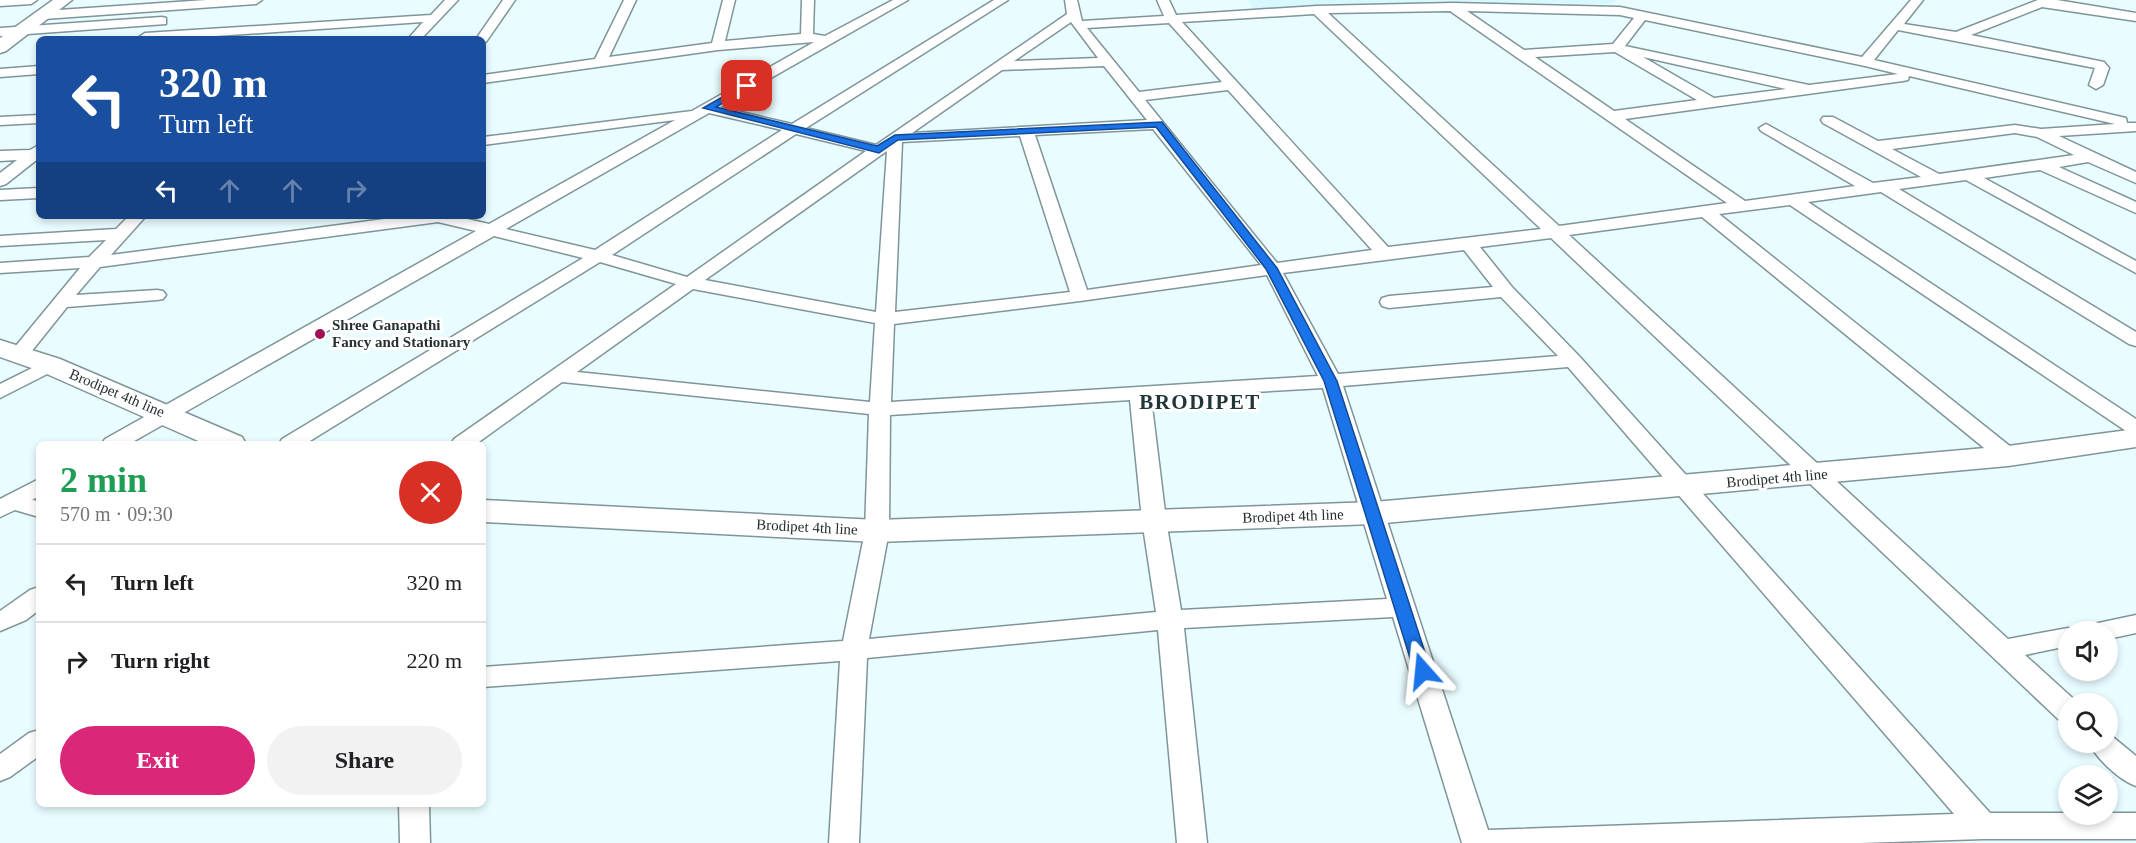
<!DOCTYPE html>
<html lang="en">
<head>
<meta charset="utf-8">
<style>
  :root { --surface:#fff; --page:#f2f2f2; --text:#202124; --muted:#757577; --line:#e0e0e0; --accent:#db2777 }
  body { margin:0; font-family:"Times New Roman",serif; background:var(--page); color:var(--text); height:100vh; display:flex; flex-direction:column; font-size:22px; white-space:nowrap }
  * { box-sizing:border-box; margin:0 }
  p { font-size:20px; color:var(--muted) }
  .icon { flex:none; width:33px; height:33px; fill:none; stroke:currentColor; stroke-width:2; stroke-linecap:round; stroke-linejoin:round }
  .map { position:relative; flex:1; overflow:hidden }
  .details { position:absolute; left:36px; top:441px; width:450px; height:366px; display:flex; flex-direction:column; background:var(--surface); border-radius:9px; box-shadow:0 3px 9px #0003 }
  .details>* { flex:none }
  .banner { position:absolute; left:36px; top:36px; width:450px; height:183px; border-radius:9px; box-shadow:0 3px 9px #0003; background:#1a4fa0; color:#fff; overflow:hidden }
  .buttons { position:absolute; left:2058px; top:621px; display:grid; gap:12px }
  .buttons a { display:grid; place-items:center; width:60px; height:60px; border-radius:50%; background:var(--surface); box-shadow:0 3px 9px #0003; font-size:30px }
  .pin { position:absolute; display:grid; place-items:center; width:51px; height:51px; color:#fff; margin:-26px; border-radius:12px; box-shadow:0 3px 9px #0006 }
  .me { position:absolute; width:66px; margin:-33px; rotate:342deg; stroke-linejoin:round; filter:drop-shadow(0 0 4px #0008) }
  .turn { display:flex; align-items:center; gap:21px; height:126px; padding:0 24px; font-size:27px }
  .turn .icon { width:78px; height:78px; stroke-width:2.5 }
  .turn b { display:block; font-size:42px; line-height:51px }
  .lanes { display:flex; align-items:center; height:57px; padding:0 24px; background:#0003; justify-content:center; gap:30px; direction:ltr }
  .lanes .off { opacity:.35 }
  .round { display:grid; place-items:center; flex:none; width:63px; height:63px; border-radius:32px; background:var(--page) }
  .overview { display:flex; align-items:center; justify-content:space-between; height:102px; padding:0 24px }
  h1 { font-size:36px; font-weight:600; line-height:45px; color:#1e9e55 }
  .primary-button { display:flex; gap:12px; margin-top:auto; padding:12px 24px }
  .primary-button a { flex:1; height:69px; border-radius:36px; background:var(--accent); color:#fff; font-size:24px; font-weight:600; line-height:69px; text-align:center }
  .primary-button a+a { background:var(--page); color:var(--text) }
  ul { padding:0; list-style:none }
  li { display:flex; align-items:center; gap:18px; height:78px; padding:0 24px; border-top:2px solid var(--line) }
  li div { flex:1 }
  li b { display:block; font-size:22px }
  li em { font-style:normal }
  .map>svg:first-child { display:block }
</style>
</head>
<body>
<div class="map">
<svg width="2136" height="843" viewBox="0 0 2136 843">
  <rect width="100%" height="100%" fill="#e9fcff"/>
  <path fill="#d7f8fd" d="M1248,0H1616L1611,4L1435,3L1332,4L1253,9Z"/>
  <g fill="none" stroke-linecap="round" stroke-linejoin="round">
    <g stroke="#7f9599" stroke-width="3">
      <path id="street" d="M0,0H37L31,4L0,6Z
        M206,0H262L256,4L44,19L38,15L44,11Z
        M445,0H458L421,39H408L423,22L172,39H140L139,37L145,33L431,15Z
        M503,0H515L486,42L476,39Z
        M624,0H636L609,57L712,43L723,0H735L725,41L801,34L802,0H814L813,34L825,36L893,0H908L720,107L792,124L994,0H1008L806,128L876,145L1067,14L1065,0H1077L1082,21L1164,16L1157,0H1169L1176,15L1317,6L1453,3L1620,7L1862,57L1911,0H1923L1904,24L1956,32L2038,0H2057L2136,13V21L2042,7L1971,35L2104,62L2109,68L2103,85L2096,89L2089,85L2095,68L1898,30L1874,60L2126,118L2127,123H2136V131L2059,136L2136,172V183L2088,162L2059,167L2136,202V213L2040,170L1984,178L2136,261V273L1966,180L1899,189L2136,332V346L2129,344L1881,192L1808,202L2136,419V434L2129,433L1790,205L1719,214L2016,451L2019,456L2016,461L2008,463L2000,461L1702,217L1569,235L2008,639L2068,628L2077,630L2068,632V646L2025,655L2078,703L2068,704V722L2058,719L1551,238L1480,247L1512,287L1580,357L1990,813H2136V839H1983L1860,843H1462L1393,617L1184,628L1207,843H1177L1158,630L867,658L859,843H829L840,661L483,687V667L843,641L865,531L869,414L562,382L476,444H451L454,439L676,284L600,262L305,444H279L282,439L583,258L494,236L129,444H102L105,439L476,231L438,222L100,267L76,295L157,290L163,291L166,295L163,299L157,300L67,307L27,357H13L10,353L80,268L0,273V263L89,257L106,240L0,246V236L116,229L129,216H146L111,255L407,216H454L489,224L675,120L483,145V137L692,111L814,42L718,50L483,83V75L595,59ZM1450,11L1727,203L1559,226L1328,13ZM1467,11L1620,15L1634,18L1613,44L1524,50ZM1314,14L1541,229L1388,247L1182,22ZM1645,20L1865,66L1898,74L1809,85L1625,46ZM1071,22L1098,58L1014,61ZM1169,23L1222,82L1139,92L1087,28ZM1615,52L1697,100L1614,111L1535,57ZM1643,57L1786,89L1714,98ZM1104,66L1147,120L912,133L1002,70ZM1909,76L2115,124L2041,129L2015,125L1878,141L1833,117H1823L1821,120L1823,123L1921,177L1873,183L1766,124L1759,128L1761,131L1855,186L1745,201L1625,119L1903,81L1908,80ZM1228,90L1372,250L1277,263L1145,100ZM709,113L782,130L595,250L506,229ZM1153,129L1261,265L1087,290L1035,135ZM2015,133L2037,137L2074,155L1939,174L1892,149ZM796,134L866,151L687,277L612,255ZM1020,136L1070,292L895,312L902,142ZM887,151L876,312L705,280L884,153ZM1464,250L1493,287L1389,296L1382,298L1380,302L1382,306L1389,308L1501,297L1558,356L1338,374L1283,273ZM1267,275L1318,376L891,402L894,324L1080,301ZM693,289L875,323L870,402L577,372ZM1568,367L1954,814L1488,830L1343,386ZM1323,388L1387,599L1181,610L1166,520L1151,398ZM1130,400L1142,520L1156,612L869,639L889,531L890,415Z
        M162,17L166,18V24L0,36V28Z
        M39,66V74L0,77V69Z
        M39,115V123L0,125V117Z
        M39,145V158L6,184L0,186V173L17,160L0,161V151L30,150Z
        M39,188V198L0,200V190Z
        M50,359L57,361L60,365L57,369L0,398V384Z
        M39,479V496L32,500L39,501V517L15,510L0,517V499Z
        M39,587V610L26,620L0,631V611L30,590Z
        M2136,615V633L2108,639V632H2085L2089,625Z
        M39,730V756L10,777L0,781V754L29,733Z
        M2108,733L2136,756V786C2119,780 2097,759 2088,742H2108Z
        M399,804H429L430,843H400Z"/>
    </g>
    <g stroke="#7f9599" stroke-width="3">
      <path id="secondary" d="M53,0H72L6,51L0,53V38Z
        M0,340L60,359L242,437L246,444H205L40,371L0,357Z
        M2136,429V447L2008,466L1374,524L877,542L483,522V500L877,520L1374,502L2008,446Z"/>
    </g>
    <use href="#street" fill="#fff" fill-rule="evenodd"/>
    <use href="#secondary" fill="#fff" fill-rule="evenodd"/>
  </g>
  <path fill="#1a73e8" stroke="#114b97" stroke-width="1.5" d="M747,83L750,84V87L716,107L877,146L895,135L1162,122L1277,268L1337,381L1431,671L1429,676L1423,678L1417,676L1414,671L1324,381L1266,269L1156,127L898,140L879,153L703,108Z"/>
  <circle fill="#a11158" stroke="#fff" stroke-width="2" cx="320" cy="334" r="6"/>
  <g text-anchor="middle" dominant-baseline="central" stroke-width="6" stroke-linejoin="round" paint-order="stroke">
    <g font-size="15" font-weight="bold" fill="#262f31" stroke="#fff" text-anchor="start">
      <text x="332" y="325">Shree Ganapathi<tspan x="332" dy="17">Fancy and Stationary</tspan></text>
    </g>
    <g font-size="15" fill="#262f31" stroke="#fff">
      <text transform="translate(117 393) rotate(23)">Brodipet 4th line</text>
      <text transform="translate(1777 478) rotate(-5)">Brodipet 4th line</text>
      <text transform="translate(1293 516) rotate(-2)">Brodipet 4th line</text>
      <text transform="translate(807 527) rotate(3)">Brodipet 4th line</text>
    </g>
    <g font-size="21" font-weight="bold" letter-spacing="1.5" fill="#223538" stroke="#fff">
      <text x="1200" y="402">BRODIPET</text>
    </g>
  </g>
</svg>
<div class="buttons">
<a><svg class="icon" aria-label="sound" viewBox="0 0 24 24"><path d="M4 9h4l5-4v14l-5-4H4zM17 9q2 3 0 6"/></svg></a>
<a><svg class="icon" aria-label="search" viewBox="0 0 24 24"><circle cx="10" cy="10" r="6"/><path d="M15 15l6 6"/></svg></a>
<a><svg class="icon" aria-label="layers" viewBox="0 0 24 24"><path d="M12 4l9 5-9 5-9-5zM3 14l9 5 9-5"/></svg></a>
</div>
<div class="pin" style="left:747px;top:86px;background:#d93025"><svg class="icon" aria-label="arrive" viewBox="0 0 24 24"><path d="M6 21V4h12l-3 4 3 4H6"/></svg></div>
<svg class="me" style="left:1423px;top:671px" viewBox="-20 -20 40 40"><path d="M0-17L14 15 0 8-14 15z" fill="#1a73e8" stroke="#fff" stroke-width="4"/></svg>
<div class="banner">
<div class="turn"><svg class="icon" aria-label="left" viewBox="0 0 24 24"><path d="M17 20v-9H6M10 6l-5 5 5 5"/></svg><div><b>320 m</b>Turn left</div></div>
<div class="lanes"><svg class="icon" aria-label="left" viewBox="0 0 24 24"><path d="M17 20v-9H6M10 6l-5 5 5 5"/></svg><svg class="icon off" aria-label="ahead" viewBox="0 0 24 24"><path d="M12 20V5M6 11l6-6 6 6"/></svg><svg class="icon off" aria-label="ahead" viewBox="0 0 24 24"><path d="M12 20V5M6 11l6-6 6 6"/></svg><svg class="icon off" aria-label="right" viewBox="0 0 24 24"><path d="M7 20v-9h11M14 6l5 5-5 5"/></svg></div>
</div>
<section class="details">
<div class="overview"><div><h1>2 min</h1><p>570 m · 09:30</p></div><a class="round" style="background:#d93025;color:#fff"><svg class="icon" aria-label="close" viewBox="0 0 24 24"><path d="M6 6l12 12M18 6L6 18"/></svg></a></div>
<ul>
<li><svg class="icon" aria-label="left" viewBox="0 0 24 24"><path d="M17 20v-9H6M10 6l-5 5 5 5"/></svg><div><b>Turn left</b></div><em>320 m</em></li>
<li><svg class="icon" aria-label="right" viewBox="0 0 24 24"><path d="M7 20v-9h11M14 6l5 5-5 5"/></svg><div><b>Turn right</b></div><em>220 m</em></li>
</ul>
<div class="primary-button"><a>Exit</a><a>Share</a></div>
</section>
</div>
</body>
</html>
